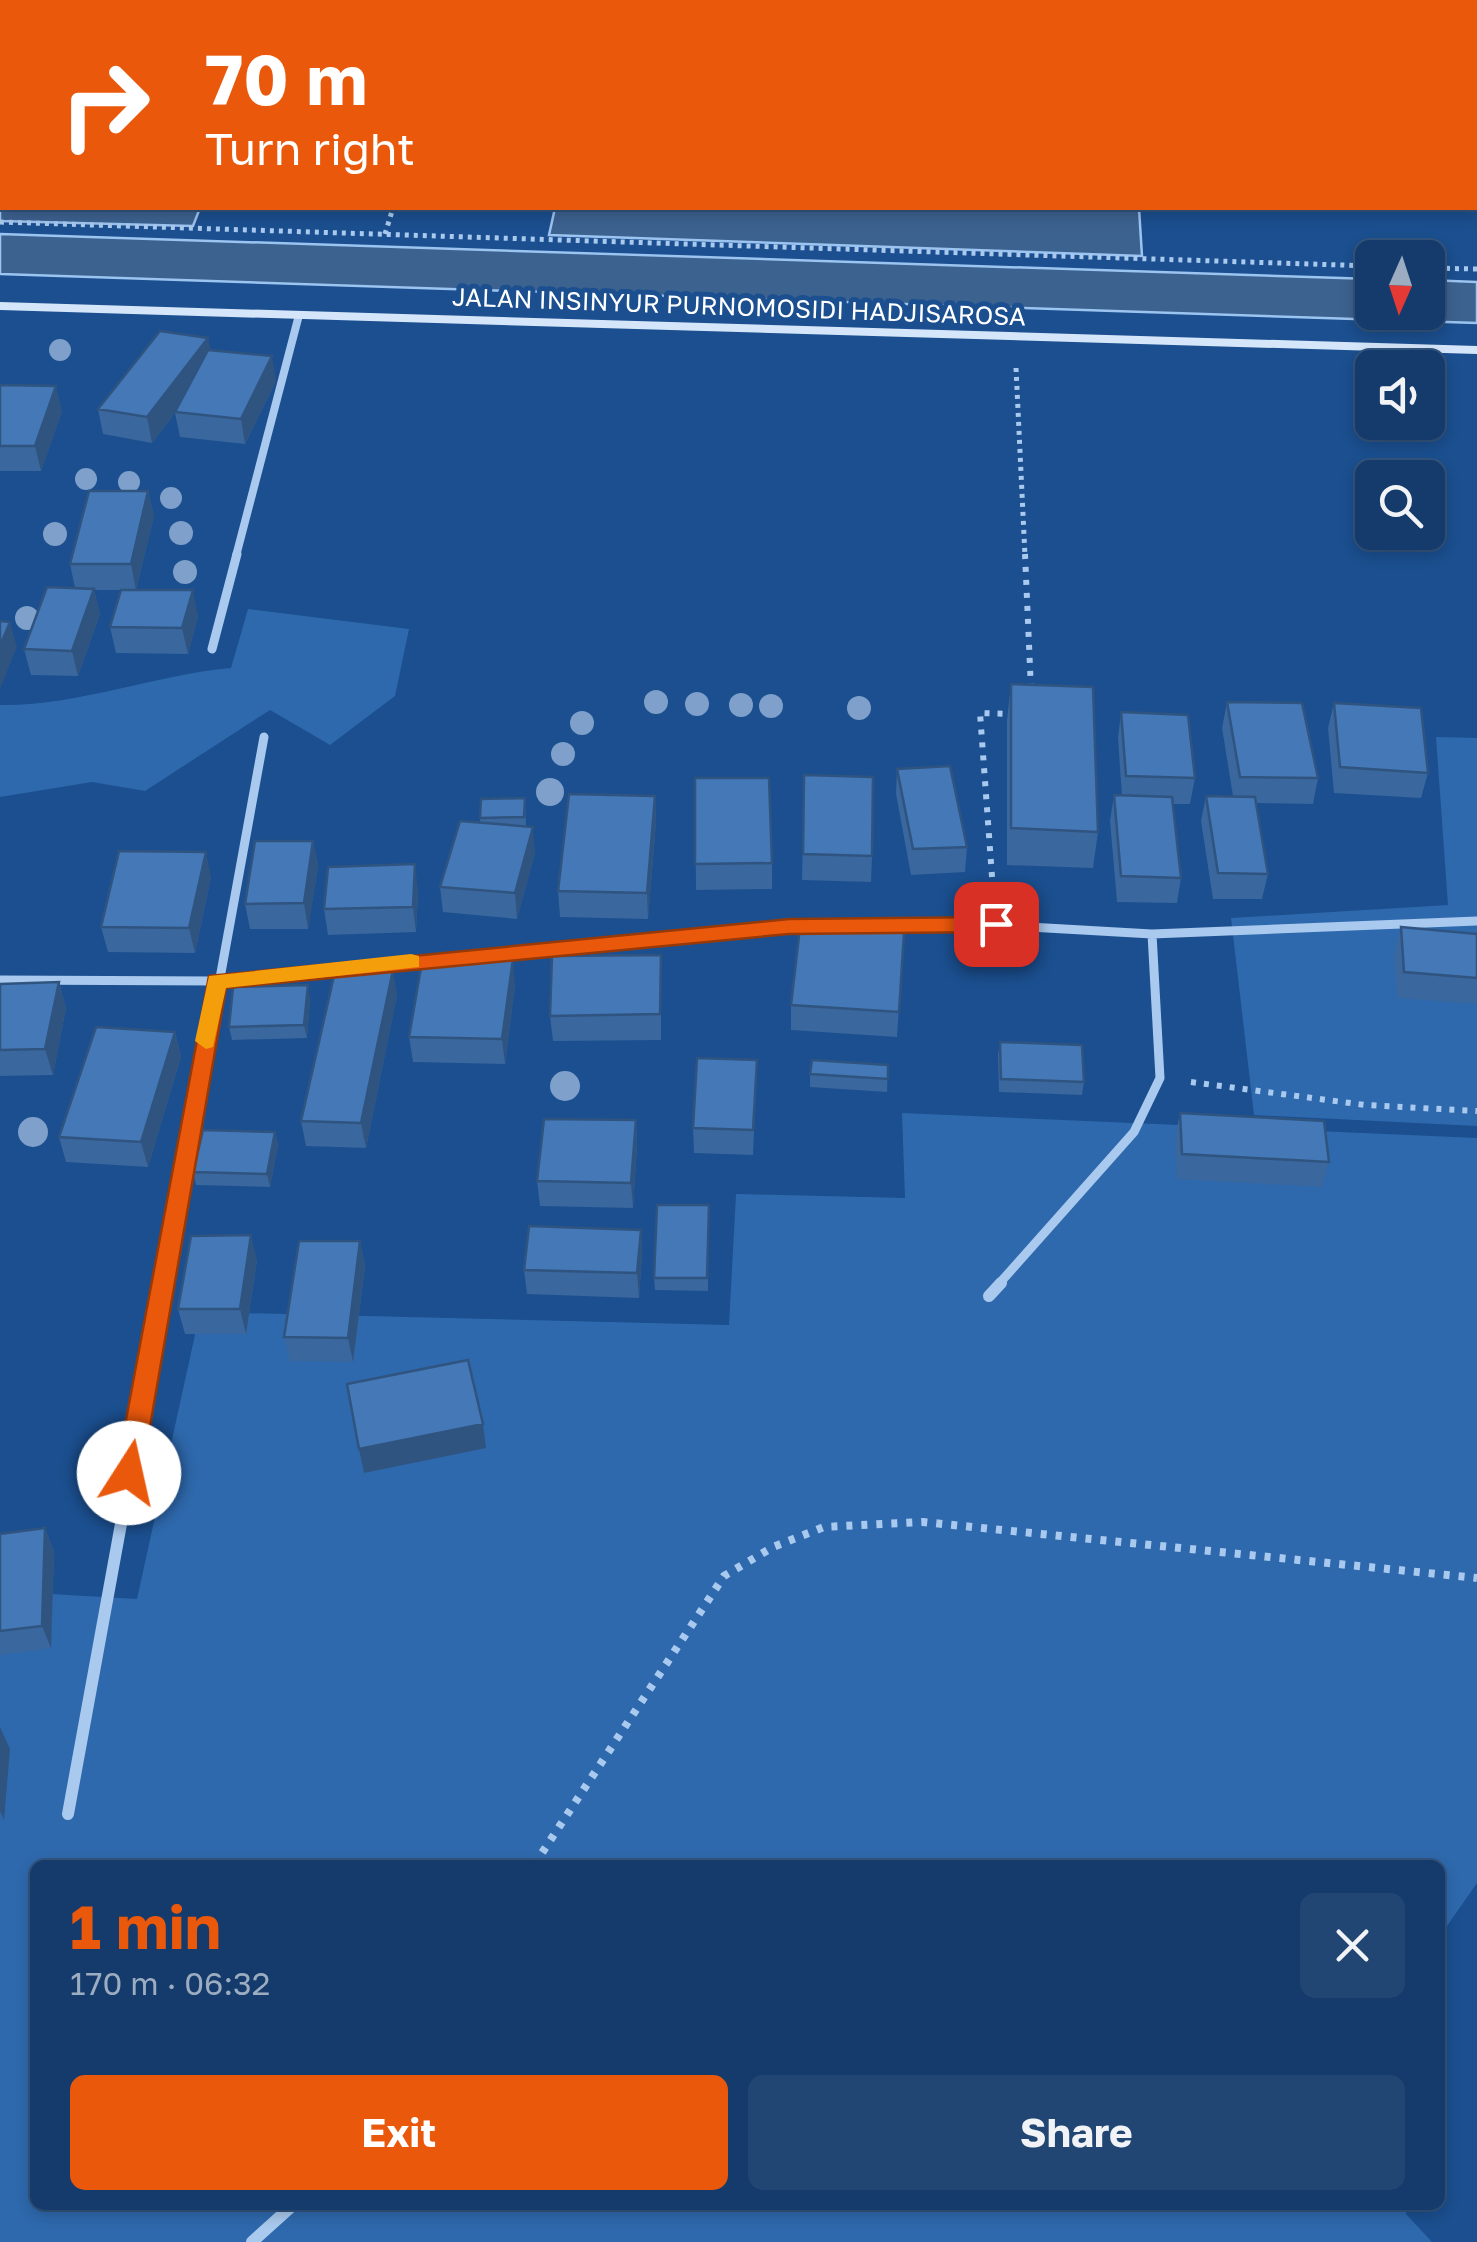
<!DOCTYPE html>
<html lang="en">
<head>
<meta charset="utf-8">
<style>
  :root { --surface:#143b6b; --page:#214673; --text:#f1f3f6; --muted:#9dadc1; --line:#33557e; --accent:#ea580c }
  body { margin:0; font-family:"Golos Text",sans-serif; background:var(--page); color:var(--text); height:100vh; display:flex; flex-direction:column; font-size:38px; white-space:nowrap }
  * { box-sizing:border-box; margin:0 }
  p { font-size:32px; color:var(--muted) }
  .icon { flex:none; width:55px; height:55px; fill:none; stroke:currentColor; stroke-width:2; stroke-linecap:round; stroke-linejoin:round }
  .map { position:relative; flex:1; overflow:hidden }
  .drawer { position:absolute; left:30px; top:1860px; width:1415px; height:350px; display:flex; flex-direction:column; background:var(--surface); border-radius:15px; box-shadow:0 5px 15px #0003,0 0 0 2px var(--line) }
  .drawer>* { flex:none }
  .guide { position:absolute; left:0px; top:0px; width:1478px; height:210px; box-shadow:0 5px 15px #0003,0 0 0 2px var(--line); background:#ea580c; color:#fff; overflow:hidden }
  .needle { width:65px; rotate:183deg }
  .tools { position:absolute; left:1355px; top:240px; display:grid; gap:20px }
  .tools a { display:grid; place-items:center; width:90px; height:90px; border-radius:15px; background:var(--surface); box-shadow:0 5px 15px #0003,0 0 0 2px var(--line); font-size:50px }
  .pin { position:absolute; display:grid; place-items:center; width:85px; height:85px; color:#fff; margin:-42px; border-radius:20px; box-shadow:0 5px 15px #0006 }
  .me { position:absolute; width:110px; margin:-55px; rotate:10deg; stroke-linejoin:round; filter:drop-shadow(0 0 8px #0008) }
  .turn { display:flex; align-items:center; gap:35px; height:210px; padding:0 40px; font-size:45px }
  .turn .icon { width:130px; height:130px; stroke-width:2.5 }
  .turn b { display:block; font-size:70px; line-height:85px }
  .round { display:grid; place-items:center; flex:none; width:105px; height:105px; border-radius:15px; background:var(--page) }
  .head { display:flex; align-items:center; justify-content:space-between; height:170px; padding:0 40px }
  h1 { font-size:60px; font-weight:700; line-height:75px; color:var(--accent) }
  .cta { display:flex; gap:20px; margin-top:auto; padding:20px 40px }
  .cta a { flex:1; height:115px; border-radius:15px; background:var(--accent); color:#fff; font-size:40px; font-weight:700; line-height:115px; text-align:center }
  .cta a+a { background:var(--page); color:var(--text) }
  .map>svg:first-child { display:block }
</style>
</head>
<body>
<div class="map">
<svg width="1477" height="2242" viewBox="0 0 1477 2242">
  <rect width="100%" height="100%" fill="#1b4f8f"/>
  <path fill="#2e69ad" d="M248,609L409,629L395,696L330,745L270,710L145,791L92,782L0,797V705C79,706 153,675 231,668Z
    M1436,737L1477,738V1126L1254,1115L1231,918L1448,905Z
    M902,1113L1477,1138V1883L1440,1936V1865H35V2205H1406V2214L1432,2242H0V1591L137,1599L200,1312L729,1325L736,1194L905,1198Z"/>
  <path fill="#3c6290" stroke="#9cc4f0" stroke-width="2.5" d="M0,139L2,208H200L193,226L0,221Z
    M555,208H1139L1142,256L549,235Z
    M0,234L1372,279V312H1428V280L1477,282V323L0,274Z"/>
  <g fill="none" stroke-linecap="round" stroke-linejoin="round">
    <path stroke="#a9c9ee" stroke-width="5" stroke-dasharray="4 5" stroke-linecap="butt" d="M0,222L1372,266
      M385,234L393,208
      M1428,268L1477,269
      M1016,368L1025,556"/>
    <path stroke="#a9c9ee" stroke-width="6" stroke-dasharray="5 8" stroke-linecap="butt" d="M1025,554L1031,690
      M993,890L980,713L1014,714
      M1191,1082L1365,1105L1477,1111"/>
    <path stroke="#a9c9ee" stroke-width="8" stroke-dasharray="6 9" stroke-linecap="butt" d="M534,1865L724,1576L773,1547L824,1527L923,1522L1477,1578"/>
    <path stroke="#a9c9ee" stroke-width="8" d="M236,556L299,315"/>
    <path stroke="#a9c9ee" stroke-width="9" d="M212,649L237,554
      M0,980L216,981L789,926L996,925L1152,934L1477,921
      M164,1285L264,737
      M998,1285L1134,1132L1160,1078L1152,934"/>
    <path stroke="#a9c9ee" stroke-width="12" d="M989,1296L1001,1283
      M68,1814L165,1283
      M252,2242L293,2205"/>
    <path fill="#d6e6fa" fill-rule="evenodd" d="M0,41H2V49H0Z
      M1475,72H1477V80H1475Z
      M0,302L1477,346V354L0,310Z"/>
  </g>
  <g fill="#7ea0ca">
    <circle cx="60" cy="350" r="11"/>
    <circle cx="86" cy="479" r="11"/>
    <circle cx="129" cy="482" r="11"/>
    <circle cx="171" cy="498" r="11"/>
    <circle cx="181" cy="533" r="12"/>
    <circle cx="55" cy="534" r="12"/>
    <circle cx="185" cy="572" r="12"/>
    <circle cx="27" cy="618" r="12"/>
    <circle cx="656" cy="702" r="12"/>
    <circle cx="697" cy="704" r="12"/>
    <circle cx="741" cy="705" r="12"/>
    <circle cx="771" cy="706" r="12"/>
    <circle cx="859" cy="708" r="12"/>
    <circle cx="582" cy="723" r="12"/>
    <circle cx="563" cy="754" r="12"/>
    <circle cx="550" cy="792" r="14"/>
    <circle cx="565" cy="1086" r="15"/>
    <circle cx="33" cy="1132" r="15"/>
  </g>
  <path fill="#3a679d" d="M208,338L210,350L276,381L245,444L180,437L175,413L152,443L103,434L98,409Z
    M0,385L62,411L41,471H0Z
    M148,491L154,516L136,590L198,616L188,654L116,653L110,627L121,590H94L100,614L78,676L31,675L24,649L75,588L70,564Z
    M1011,684L1098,832L1093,868L1007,865V720Z
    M1227,702L1318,778L1313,804L1256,803L1268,874L1262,899H1213L1201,821L1206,796H1233L1222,728Z
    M1334,703L1428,773L1421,798L1334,793L1328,728Z
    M1121,712L1195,778L1190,804H1173L1181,878L1177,903L1117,902L1110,821L1114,795L1122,796L1118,738Z
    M897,769L967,847L965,872L911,875L896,794Z
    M804,775L872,856L871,882L802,880Z
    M695,778L772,863V889L696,890Z
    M655,796L656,822L648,919L560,917L558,891Z
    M525,798L526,827L535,853L517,919L443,912L440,887L480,823V818Z
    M313,841L318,866L308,929H250L245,904Z
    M211,877L195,953L108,952L101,927Z
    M418,890L416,932L328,935L324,909Z
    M1401,927L1477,934V1004L1397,998L1394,953Z
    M904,933L897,1037L791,1030V1005Z
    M661,955V1040L553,1041L550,1016Z
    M59,982L66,1008L53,1075L0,1076V984Z
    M515,984L505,1064L413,1062L409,1037Z
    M397,995L366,1148L306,1146L301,1121Z
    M310,998L307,1038L232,1040L229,1027Z
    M175,1032L181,1057L148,1167L66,1162L59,1137Z
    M1000,1042L1084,1082L1082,1095L999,1092L998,1055Z
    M888,1065L887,1092L810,1087V1074Z
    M756,1085L753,1155L694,1153L693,1128Z
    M1180,1113L1329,1162L1322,1187L1177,1179L1175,1138Z
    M636,1120L637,1145L633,1208L540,1206L537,1181Z
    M275,1132L278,1145L270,1187L196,1185L193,1172Z
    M709,1205L708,1291L655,1290L654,1278Z
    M641,1230L642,1254L639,1298L527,1294L524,1270Z
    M360,1241L365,1266L353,1362L290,1361L284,1337Z
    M257,1260L246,1334H185L178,1309Z
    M45,1528L54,1552L51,1648L0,1655V1534Z"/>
  <path fill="#305480" d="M208,338L213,363L152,443L147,417Z
    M272,356L276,381L245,444L241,419Z
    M56,386L62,411L41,471L35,446Z
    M148,491L154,516L136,590L131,564Z
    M94,589L100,614L78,676L72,651Z
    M193,590L198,616L188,654L182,628Z
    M10,622L17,647L0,689V646Z
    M655,796L656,822L648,919L647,893Z
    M533,827L535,853L517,919L515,893Z
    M313,841L318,866L308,929L304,903Z
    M206,852L211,877L195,953L189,928Z
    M415,864L418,890L416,932L413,907Z
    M513,959L515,984L505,1064L502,1039Z
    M393,970L397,995L366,1148L361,1123Z
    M59,982L66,1008L53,1075L45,1049Z
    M308,985L310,998L307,1038L304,1025Z
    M175,1032L181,1057L148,1167L141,1142Z
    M636,1120L637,1145L633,1208L631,1183Z
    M275,1132L278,1145L270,1187L267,1174Z
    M641,1230L642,1254L639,1298L637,1273Z
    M251,1235L257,1260L246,1334L240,1309Z
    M360,1241L365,1266L353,1362L348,1338Z
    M483,1424L486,1448L364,1473L359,1449Z
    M45,1528L54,1552L51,1648L42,1626Z
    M0,1727L10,1749L4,1820L0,1811Z"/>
  <path fill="#4478b7" stroke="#305480" stroke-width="2.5" d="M160,331L208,338L147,417L98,409Z
    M208,350L272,356L241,419L175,412Z
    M0,385L56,386L35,446H0Z
    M89,491H148L131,564H70Z
    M47,587L94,589L72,651L24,649Z
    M121,590H193L182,628L110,627Z
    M0,621L10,622L0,646Z
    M1011,684L1093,687L1098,832L1011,828Z
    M1227,702L1302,703L1318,778L1240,777Z
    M1334,703L1421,708L1428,773L1340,767Z
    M1121,712L1188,715L1195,778L1126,776Z
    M950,766L967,847L913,849L897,769Z
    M804,775L873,777L872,856L803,854Z
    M695,778H769L772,863L695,864Z
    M569,794L655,796L647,893L558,891Z
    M1114,795L1172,797L1181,878L1121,876Z
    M1206,796L1255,797L1268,874L1218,873Z
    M525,798L524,817L480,818L481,799Z
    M460,821L533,827L515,893L440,887Z
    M255,841H313L304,903L245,904Z
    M119,851L206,852L189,928L101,927Z
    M415,864L413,907L324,909L328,867Z
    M800,927L904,933L899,1012L791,1005Z
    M1401,927L1477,934V978L1404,972Z
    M661,955L660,1014L550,1016L552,956Z
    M423,956L513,959L502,1039L409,1037Z
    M336,967L393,970L361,1123L301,1121Z
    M59,982L45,1049L0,1050V984Z
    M308,985L304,1025L229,1027L233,987Z
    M96,1027L175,1032L141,1142L59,1137Z
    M1000,1042L1082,1045L1084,1082L1001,1079Z
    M697,1058L757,1060L753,1130L693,1128Z
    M812,1060L888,1065V1079L810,1074Z
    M1180,1113L1324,1121L1329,1162L1182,1154Z
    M544,1119L636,1120L631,1183L537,1181Z
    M203,1130L275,1132L267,1174L193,1172Z
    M657,1205H709L707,1278H654Z
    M529,1226L641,1230L637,1273L524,1270Z
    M251,1235L240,1309H178L191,1236Z
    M299,1241H360L348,1338L284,1337Z
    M468,1360L483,1424L359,1449L347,1384Z
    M45,1528L42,1626L0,1631V1534Z"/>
  <path fill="#ea580c" stroke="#983908" stroke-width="2.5" d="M996,917L1006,924L996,932L789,934L226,988L142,1473L129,1484L120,1481L116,1473L209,976L789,919Z"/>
  <path fill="#f59e0b" d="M411,954L419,956V967L226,988L213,1047L206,1049L195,1041L209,976Z"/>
  <g text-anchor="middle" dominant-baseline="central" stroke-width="10" stroke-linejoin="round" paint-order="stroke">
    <g font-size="25" fill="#fff" stroke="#1b4f8f">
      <text transform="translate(739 306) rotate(2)">JALAN INSINYUR PURNOMOSIDI HADJISAROSA</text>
    </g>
  </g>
</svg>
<div class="tools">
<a><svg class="needle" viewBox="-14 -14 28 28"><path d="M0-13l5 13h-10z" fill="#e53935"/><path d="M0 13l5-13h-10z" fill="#9dadc1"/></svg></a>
<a><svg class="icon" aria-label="sound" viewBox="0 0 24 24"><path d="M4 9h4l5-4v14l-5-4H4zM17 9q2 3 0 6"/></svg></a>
<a><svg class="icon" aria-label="search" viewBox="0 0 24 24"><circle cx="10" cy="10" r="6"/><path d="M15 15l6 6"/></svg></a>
</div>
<div class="pin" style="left:996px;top:924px;background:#d93025"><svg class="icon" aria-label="arrive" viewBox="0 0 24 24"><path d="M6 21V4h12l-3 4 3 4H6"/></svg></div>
<svg class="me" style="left:129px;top:1473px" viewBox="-20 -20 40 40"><circle r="19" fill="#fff"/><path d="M0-13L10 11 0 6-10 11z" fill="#ea580c"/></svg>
<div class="guide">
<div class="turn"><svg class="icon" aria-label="right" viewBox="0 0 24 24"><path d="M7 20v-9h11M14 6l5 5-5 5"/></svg><div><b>70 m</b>Turn right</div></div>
</div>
<section class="drawer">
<div class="head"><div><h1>1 min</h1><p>170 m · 06:32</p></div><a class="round"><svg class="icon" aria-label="close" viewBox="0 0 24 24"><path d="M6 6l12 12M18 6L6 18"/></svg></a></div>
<div class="cta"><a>Exit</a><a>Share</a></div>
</section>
</div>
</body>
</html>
